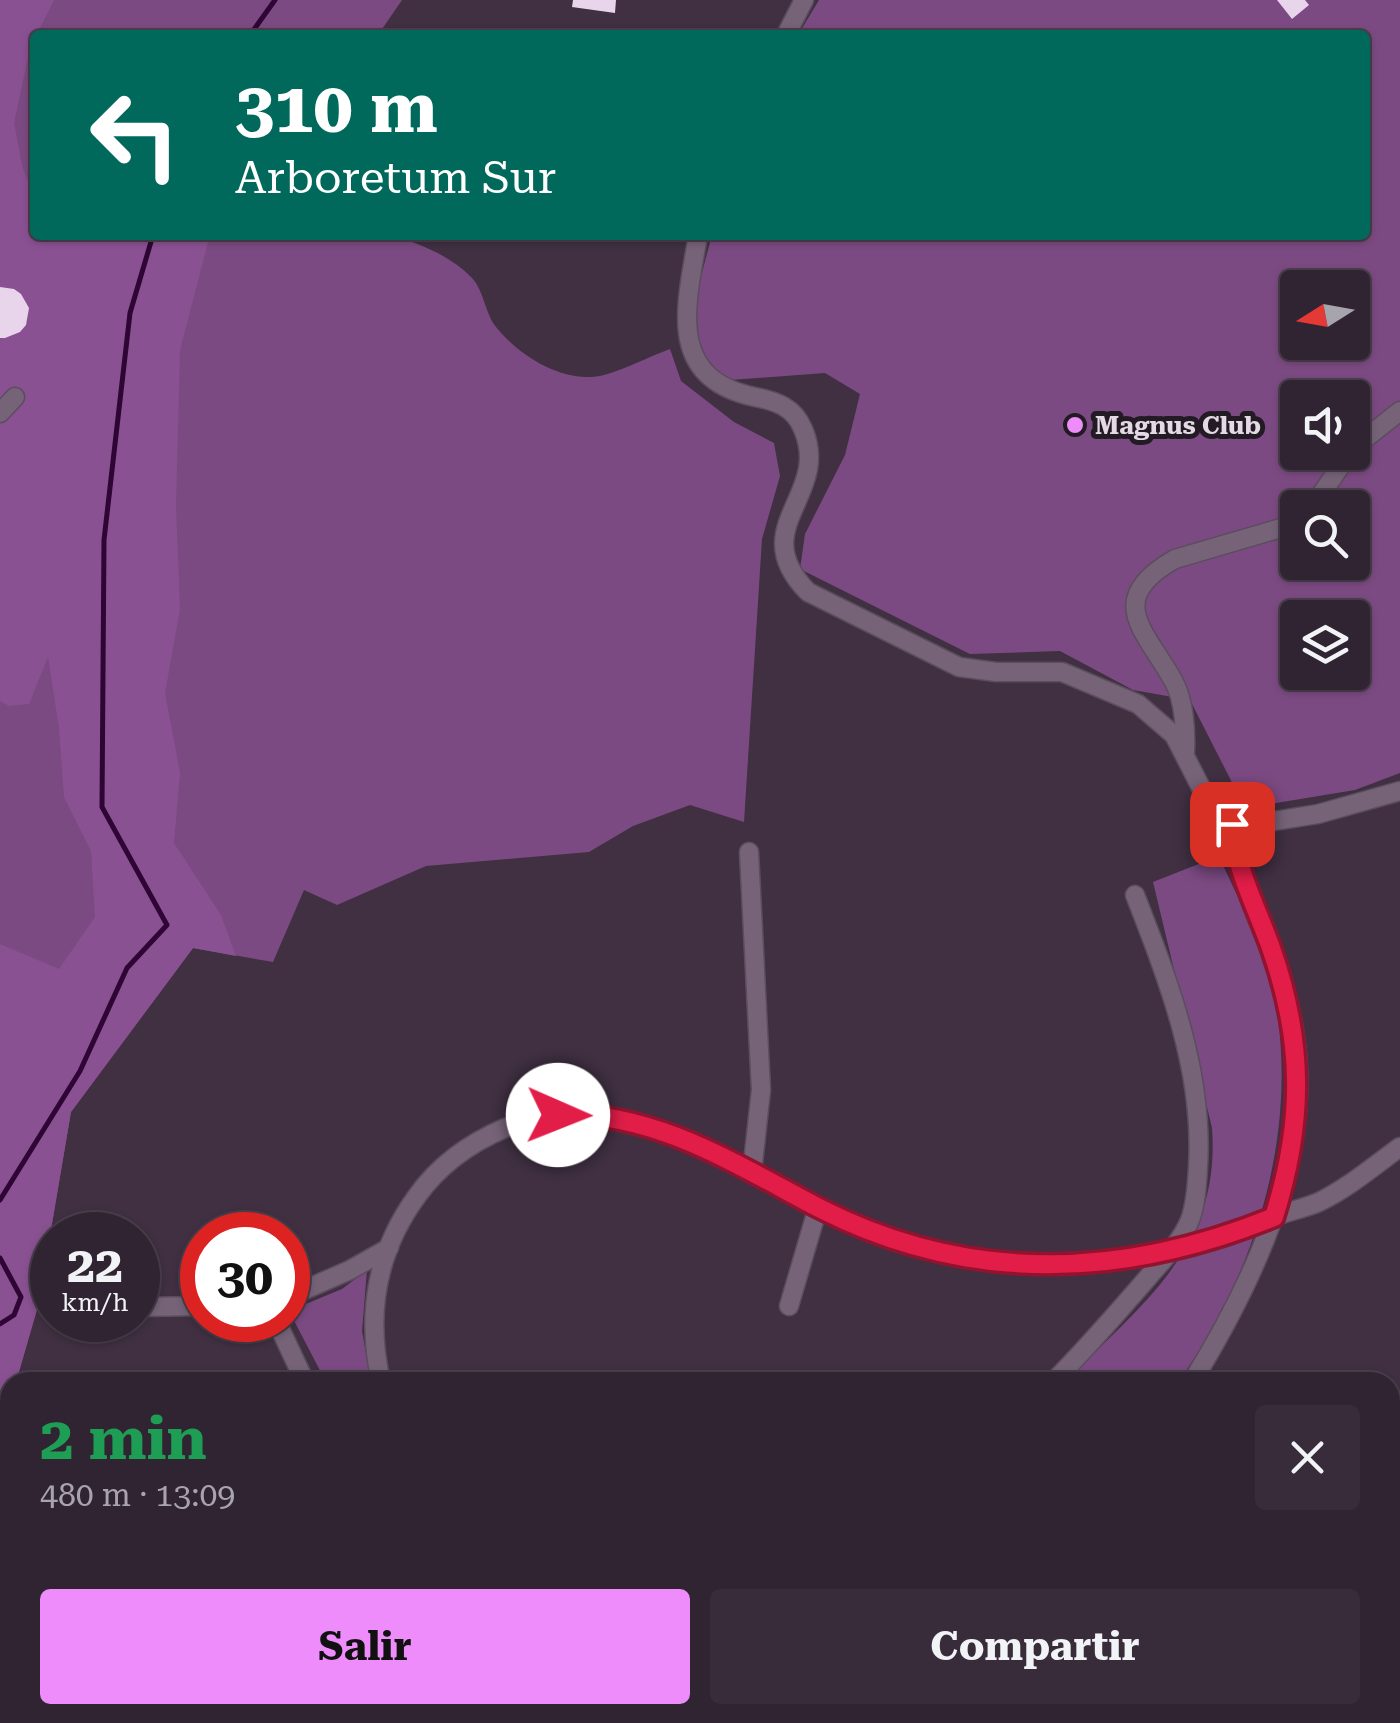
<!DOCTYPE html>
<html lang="es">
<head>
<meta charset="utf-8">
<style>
  :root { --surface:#302432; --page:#382c3a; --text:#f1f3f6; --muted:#a8a4ac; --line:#4b414d; --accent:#ed8cfa }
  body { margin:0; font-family:"Roboto Serif",serif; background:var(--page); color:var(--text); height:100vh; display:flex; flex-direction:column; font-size:38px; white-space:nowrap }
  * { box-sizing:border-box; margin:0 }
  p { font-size:32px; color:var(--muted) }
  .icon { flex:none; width:55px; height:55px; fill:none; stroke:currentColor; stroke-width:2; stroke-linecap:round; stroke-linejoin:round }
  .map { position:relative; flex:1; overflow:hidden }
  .drawer { position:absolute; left:0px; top:1372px; width:1400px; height:352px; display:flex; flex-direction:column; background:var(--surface); border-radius:30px 30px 0 0; box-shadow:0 2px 8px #0004,0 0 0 2px var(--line) }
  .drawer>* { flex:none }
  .hud { position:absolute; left:30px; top:30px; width:1340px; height:210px; border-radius:10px; box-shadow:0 2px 8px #0004,0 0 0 2px var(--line); background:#00695c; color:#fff; overflow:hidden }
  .needle { width:65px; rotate:259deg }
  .controls { position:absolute; left:1280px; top:270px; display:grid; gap:20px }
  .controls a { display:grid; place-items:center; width:90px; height:90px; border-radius:10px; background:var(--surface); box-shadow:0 2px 8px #0004,0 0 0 2px var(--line); font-size:50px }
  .speed { position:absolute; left:30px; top:1212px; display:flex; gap:20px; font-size:50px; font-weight:700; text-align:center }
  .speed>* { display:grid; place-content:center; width:130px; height:130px; border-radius:50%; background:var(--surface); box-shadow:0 2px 8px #0004,0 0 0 2px var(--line); line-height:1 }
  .speed small { font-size:25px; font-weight:400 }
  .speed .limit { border:15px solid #d22; background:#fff; color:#111 }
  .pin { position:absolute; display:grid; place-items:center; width:85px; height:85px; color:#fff; margin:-42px; border-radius:20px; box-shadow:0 5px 15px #0006 }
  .me { position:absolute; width:110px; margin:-55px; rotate:91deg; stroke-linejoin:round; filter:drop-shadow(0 0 8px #0008) }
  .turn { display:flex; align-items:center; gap:35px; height:210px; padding:0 40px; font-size:45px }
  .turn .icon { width:130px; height:130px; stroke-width:2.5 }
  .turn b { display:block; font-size:70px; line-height:85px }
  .round { display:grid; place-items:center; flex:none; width:105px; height:105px; border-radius:10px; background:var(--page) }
  .headline { display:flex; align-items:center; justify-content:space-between; height:170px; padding:0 40px }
  h1 { font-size:60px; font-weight:700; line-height:75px; color:#1e9e55 }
  .button { display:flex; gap:20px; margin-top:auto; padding:20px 40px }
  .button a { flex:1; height:115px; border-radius:10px; background:var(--accent); color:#111; font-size:40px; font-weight:700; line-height:115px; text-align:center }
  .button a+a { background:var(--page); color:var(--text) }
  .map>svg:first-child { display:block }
</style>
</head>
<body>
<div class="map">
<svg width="1400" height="1723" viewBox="0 0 1400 1723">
  <rect width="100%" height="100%" fill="#403042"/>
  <path fill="#7b4a82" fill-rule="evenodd" d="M0,0H402L378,35H35V235H390C419,243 451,256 472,278C484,291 485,313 496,327C520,357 565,385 604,375C626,369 648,357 670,349L681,381L734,422L774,443L780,476L762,539L744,822L690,805L633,826L589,852L426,866L337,905L304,890L273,962L193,948L71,1112L38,1306L16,1382H10V1403L0,1437Z
    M819,0H1400V773L1355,790L1245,808L1190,700L1133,690L1060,651L970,654L800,569L805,534L845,455L860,394L825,373L730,380L702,359L692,310L712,235H1365V35H798ZM1298,288H1352V342H1298ZM1298,398H1352V452H1298ZM1298,508H1352V562H1298ZM1298,618H1352V672H1298Z
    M1219,856C1239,901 1266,950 1275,999C1299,1132 1256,1274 1178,1382H1065C1141,1304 1221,1249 1212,1128L1153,882Z
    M367,1270L362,1331L371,1382H326L289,1311L342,1289Z
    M759,1715H910L902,1723H751Z"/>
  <path fill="#8a5192" d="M0,0H54L30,48L14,123L22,166L35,199V235H210L180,350L176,505L180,609L165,693L180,773L174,843L221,915L236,956L193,948L71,1112L38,1306L16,1382H10V1403L0,1437V944L59,969L95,917L91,851L64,797L59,728L48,657L29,704L9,706L0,701Z
    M0,1445L10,1456V1708L0,1717Z"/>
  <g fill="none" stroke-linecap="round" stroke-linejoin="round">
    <path stroke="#2e0534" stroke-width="5" d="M250,35L275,0
      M0,1200L80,1071L127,968L167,925L102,807L104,540L130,313L153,235
      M0,1258L21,1297L14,1315L0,1324"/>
  </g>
  <path fill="#e8d4eb" d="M573,0H616L615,13L572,7Z
    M1277,0H1305L1309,5L1292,19Z
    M0,287L14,289L21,294L29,308L26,325L20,332L5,338H0Z"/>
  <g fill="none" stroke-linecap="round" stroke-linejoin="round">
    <g stroke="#5b4d5d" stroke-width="21">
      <path id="street" d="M786,35L804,0
        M698,235C687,303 664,378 755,397C776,401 794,407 803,429C832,496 744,527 808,592L959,667L996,672H1062L1138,704L1174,735L1212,809L1223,819L1243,826L1318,814L1400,791
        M0,413L15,397
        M1352,449L1400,411
        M1312,508L1350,452
        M1185,752C1186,731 1184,700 1174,682C1147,632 1102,600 1175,559L1298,523
        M749,852L761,1090L752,1172
        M288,1297L350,1270L389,1248
        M789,1306L818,1207
        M138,1307L202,1306
        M48,1308H52
        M276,1320L305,1382
        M381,1382C366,1316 376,1252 417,1196C439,1165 470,1143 505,1128C638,1074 767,1195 885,1238C918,1250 954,1257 988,1261C1065,1270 1146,1263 1220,1239C1239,1233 1257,1223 1276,1216C1290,1211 1305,1208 1319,1202C1348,1188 1374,1166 1400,1147
        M1053,1382C1087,1348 1118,1312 1150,1275C1164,1259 1182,1240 1190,1220C1196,1204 1197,1184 1198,1167C1204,1072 1169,982 1135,895
        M1192,1382C1260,1271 1325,1133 1287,999C1271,941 1236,885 1232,824
        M1390,1550L1400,1544
        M735,1723L742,1715
        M928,1723L935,1715"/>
    </g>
    <use href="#street" stroke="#766378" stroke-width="18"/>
  </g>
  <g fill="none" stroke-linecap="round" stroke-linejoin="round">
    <g stroke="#92132f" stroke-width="25">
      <path id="route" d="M558,1115C652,1110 737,1165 819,1208C968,1284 1121,1279 1274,1217C1304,1122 1304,1042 1271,948C1256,906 1235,868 1232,824"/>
    </g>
    <use href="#route" stroke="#e11d48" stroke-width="18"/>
  </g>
  <circle fill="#ed8cfa" stroke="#221b23" stroke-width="4" cx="1075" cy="425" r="10"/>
  <g text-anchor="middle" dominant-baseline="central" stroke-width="10" stroke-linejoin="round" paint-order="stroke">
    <g font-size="25" font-weight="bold" fill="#e4d9e5" stroke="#221b23" text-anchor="start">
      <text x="1095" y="425">Magnus Club</text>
    </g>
  </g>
</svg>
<div class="controls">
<a><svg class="needle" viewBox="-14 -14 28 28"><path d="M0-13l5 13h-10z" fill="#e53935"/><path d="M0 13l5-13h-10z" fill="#a8a4ac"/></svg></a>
<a><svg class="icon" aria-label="sound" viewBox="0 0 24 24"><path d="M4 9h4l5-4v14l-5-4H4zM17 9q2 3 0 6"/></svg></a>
<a><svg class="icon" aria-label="search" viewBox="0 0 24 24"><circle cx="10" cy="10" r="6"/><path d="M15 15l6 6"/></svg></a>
<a><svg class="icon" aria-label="layers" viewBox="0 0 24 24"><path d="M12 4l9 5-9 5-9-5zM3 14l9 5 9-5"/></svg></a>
</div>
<div class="speed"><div>22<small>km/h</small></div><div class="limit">30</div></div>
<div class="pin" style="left:1232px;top:824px;background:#d93025"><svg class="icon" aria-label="arrive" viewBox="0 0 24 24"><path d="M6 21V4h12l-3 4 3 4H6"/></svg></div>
<svg class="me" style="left:558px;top:1115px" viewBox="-20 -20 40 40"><circle r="19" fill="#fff"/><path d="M0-13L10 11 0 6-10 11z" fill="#e11d48"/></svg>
<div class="hud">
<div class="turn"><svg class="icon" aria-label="left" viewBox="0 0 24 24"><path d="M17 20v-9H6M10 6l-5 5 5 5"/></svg><div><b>310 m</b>Arboretum Sur</div></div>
</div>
<section class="drawer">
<div class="headline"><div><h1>2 min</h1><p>480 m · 13:09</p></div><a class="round"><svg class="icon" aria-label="close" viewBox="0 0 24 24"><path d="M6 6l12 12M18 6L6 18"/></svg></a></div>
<div class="button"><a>Salir</a><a>Compartir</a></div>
</section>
</div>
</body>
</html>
